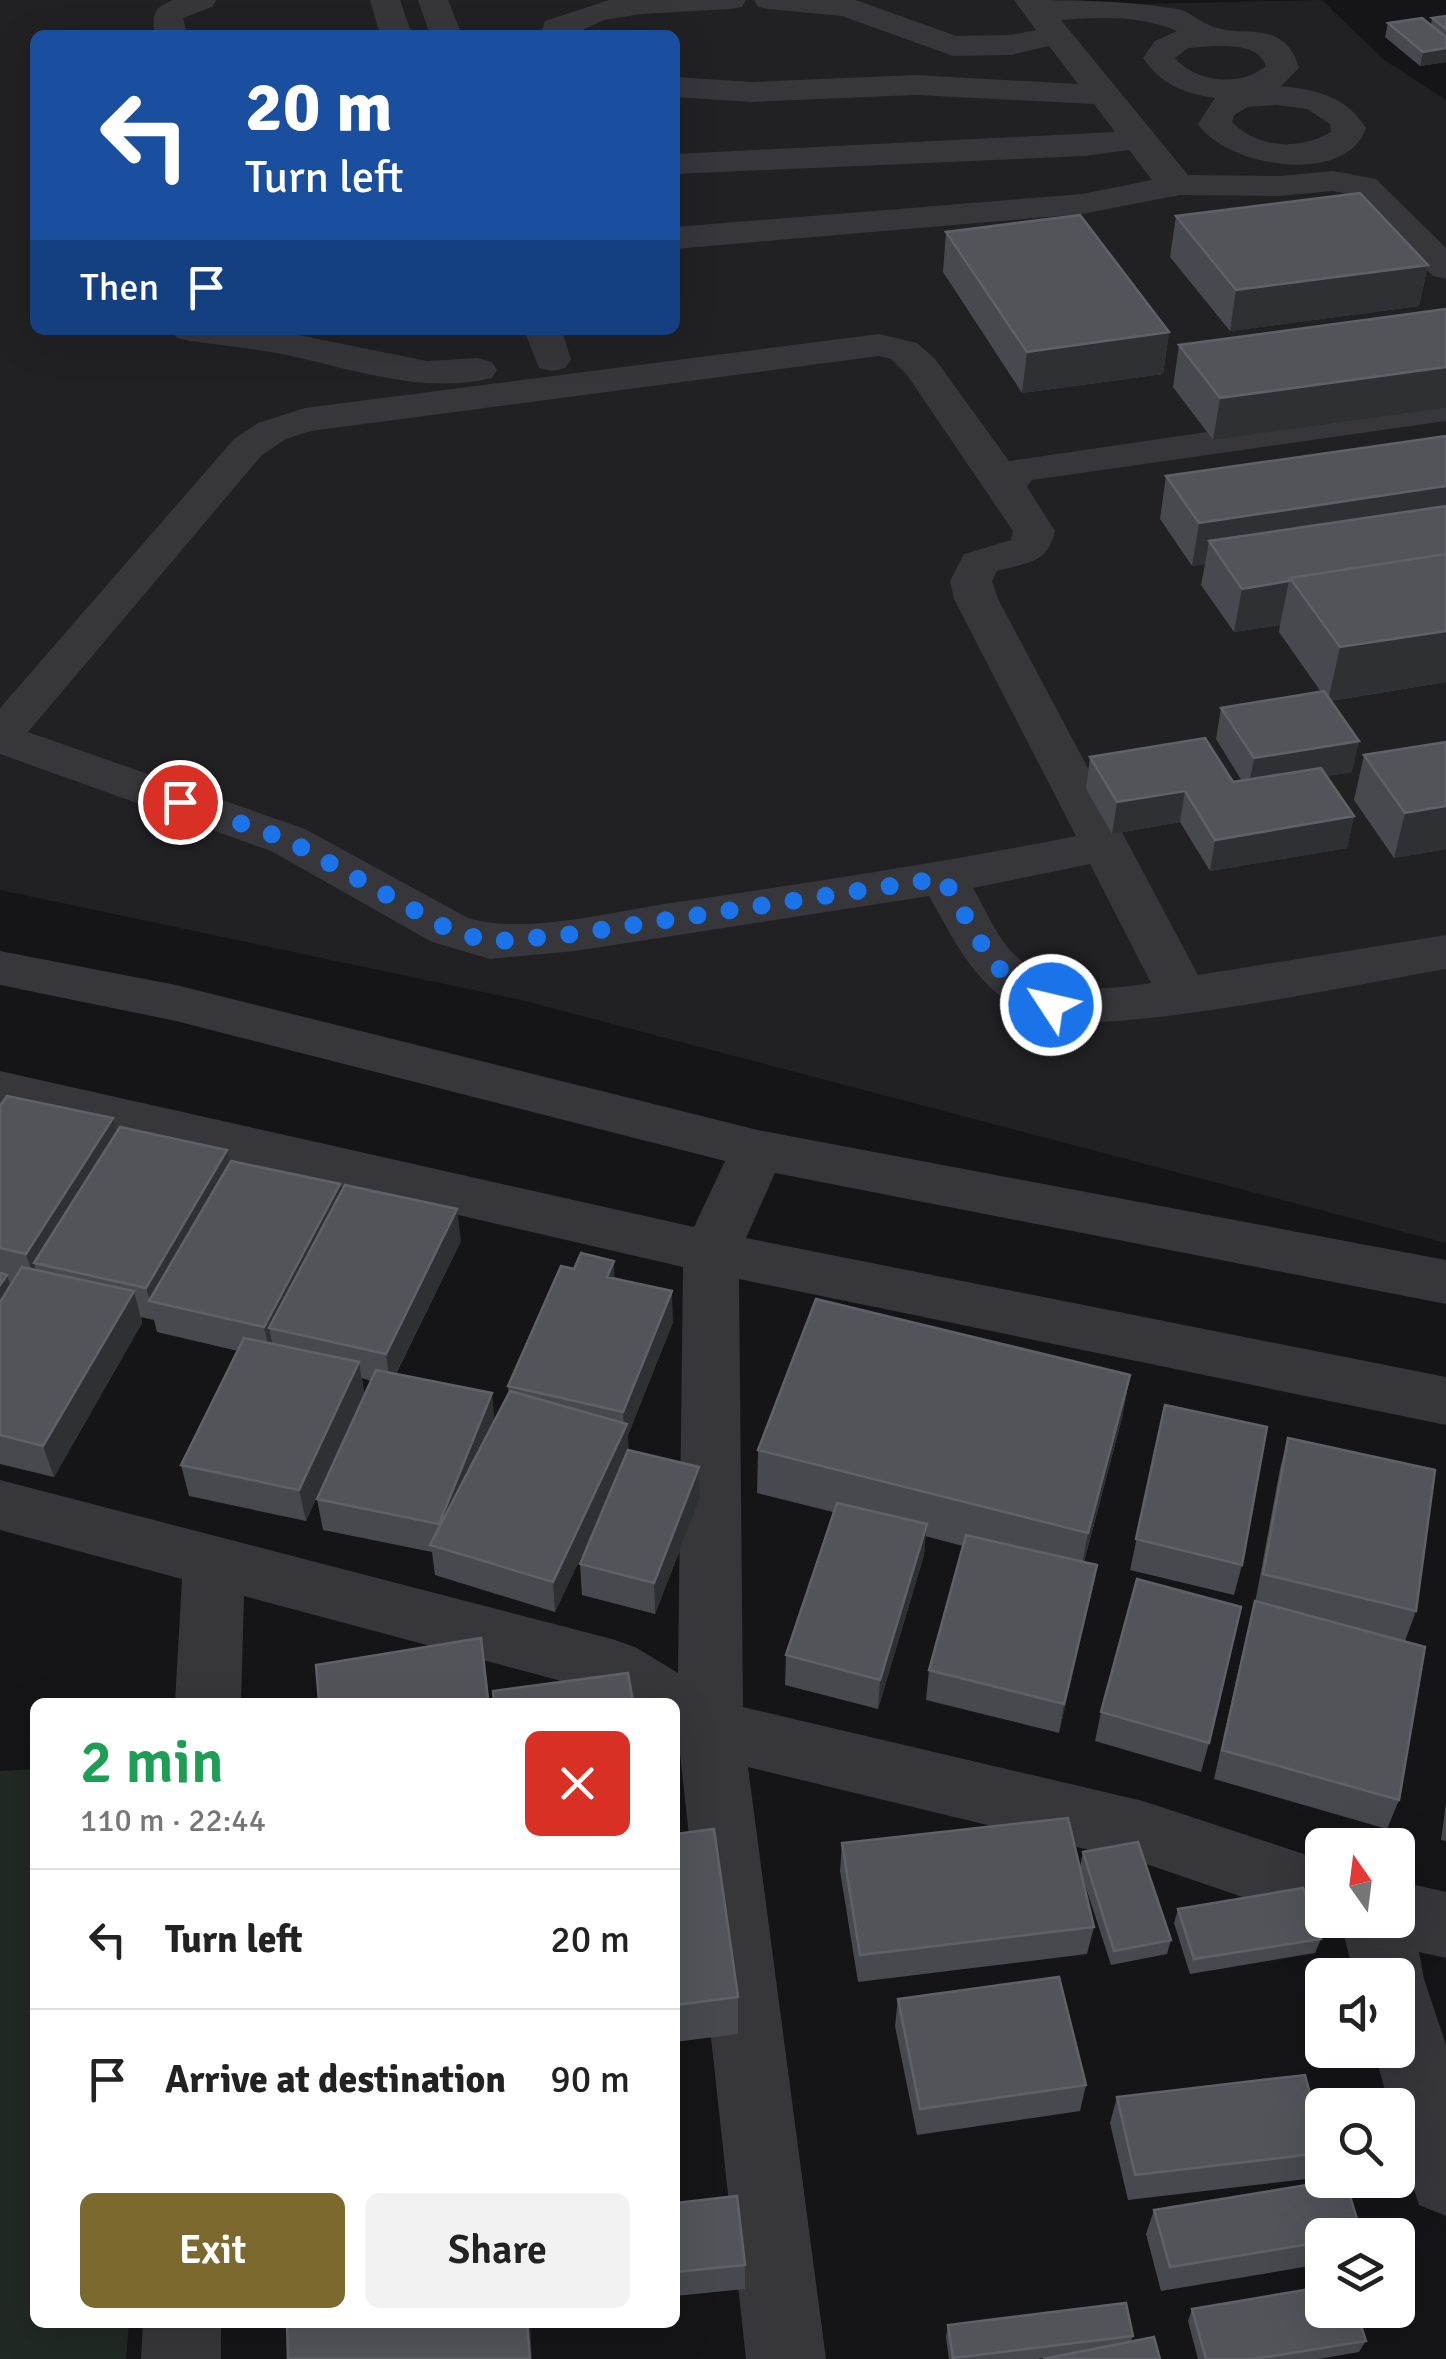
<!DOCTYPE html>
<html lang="en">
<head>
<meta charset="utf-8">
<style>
  :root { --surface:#fff; --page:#f2f2f2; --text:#222; --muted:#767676; --line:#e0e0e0; --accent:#7c692d }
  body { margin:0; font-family:Signika,sans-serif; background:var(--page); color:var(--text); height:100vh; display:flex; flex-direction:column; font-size:38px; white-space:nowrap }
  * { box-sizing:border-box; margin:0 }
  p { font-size:32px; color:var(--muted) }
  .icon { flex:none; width:55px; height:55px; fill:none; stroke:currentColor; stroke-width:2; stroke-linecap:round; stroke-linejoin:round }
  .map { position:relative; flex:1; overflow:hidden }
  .sheet { position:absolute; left:30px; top:1698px; width:650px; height:630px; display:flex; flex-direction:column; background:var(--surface); border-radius:15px; box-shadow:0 10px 40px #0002 }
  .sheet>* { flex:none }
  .banner { position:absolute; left:30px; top:30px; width:650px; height:305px; border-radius:15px; box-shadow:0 10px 40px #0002; background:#1a4fa0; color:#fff; overflow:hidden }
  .needle { width:65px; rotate:346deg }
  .buttons { position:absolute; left:1305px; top:1828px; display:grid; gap:20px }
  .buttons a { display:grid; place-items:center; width:110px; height:110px; border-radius:15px; background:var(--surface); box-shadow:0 10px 40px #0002; font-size:50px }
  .pin { position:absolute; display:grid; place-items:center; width:85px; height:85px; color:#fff; margin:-42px; border:5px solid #fff; border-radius:50%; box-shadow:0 2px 10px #0007 }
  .me { position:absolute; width:110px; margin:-55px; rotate:305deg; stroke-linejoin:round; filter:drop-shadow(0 0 8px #0008) }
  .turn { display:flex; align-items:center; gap:35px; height:210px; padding:0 50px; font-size:45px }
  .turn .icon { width:130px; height:130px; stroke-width:2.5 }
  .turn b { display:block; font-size:70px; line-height:85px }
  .then { display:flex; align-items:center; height:95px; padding:0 50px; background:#0003; gap:20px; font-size:38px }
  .round { display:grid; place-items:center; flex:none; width:105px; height:105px; border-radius:15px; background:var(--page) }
  .head { display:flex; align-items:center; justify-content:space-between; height:170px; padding:0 50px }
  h1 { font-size:60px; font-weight:600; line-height:75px; color:#1e9e55 }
  .cta { display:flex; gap:20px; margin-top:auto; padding:20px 50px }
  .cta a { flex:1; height:115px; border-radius:15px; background:var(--accent); color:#fff; font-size:40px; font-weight:600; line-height:115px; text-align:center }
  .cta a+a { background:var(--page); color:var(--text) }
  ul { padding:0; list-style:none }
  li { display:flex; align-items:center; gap:30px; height:140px; padding:0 50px; border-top:2px solid var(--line) }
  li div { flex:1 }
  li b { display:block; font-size:38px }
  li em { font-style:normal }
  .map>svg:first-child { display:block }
</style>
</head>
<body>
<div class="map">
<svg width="1446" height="2359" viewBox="0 0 1446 2359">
  <rect width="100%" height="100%" fill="#151517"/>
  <path fill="#212124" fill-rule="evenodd" d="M0,0H1049L1055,6L1322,0L1383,59L1446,100V1243L521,1000L0,890ZM35,35H675V330H35Z"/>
  <path fill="#212923" d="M35,1769V2322L129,2323L126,2359H0V1771Z"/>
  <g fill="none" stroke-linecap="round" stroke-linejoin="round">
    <path fill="#36363b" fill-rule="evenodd" d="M173,0H216L212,7L183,18L187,35H155C151,15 154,7 173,0Z
      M370,0H400L412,35H380Z
      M418,0H448L462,35H430Z
      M609,0H746L742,7L731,9L641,14L604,20L572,35H540L545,21Z
      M754,0H856L956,36L1011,35L1036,30L1014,0C1067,0 1129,0 1182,10C1192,14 1199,21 1209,25C1240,40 1284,16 1299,68L1281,86C1317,90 1346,96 1366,128C1347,186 1228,168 1198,124L1215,98C1183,93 1162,85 1143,58L1155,41L1177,31C1140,15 1101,17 1061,20L1188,175L1279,176L1333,171L1376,179L1446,248V279L1433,276L1353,195L1333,191L1279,196L1180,195L1082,214L675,249V227L1082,194L1152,180L1129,150L1085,156L675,174V154L1115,132L1094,104L915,95L752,102L675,97V77L752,82L915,75L1078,84L1049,46L1011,55L953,56L842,16L769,9L758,7ZM1213,46C1233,46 1258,45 1266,66C1241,87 1196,83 1175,58L1188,48ZM1277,105L1307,109L1330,124L1331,132C1300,150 1258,149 1232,122L1234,115L1248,107Z
      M171,330H274L427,361L478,358L492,362L497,370L492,378C421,396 345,366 276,353C247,348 218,345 190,341L177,338Z
      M524,330H562L571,360L565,368L552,371L539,368Z
      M879,334L917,343L935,359L1009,461L1446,397V421L1032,480L1027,487L1055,531C1047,565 1027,562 997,571L992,581L998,599L1198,975L1446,935V969C1375,981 1080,1043 1031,1016C973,984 960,950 929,896L575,951L490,959L432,942L271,851L0,754V708L234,439L258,423L305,408ZM879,356L891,359L907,375L1013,531L1011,540L964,554L950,581L954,599L1076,836C941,863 806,883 671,903C611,912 524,935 468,918L305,829L28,732L262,455L286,439L311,431ZM1090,864L1151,983C1097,991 1055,995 1014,954C997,938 985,908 973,888Z
      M0,951L176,985L758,1130L1446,1260V1304L775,1173L746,1238L1446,1377V1425L739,1279L743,1707L1143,1801L1322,1860V1920H1333L1322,1924L1143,1863L748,1767L826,2359H746L679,1744L675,1742V1702H614L595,1690L244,1596L241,1702H175L182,1579L0,1530V1480L612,1639L635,1647L678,1673L683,1267L0,1109V1071L694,1227L725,1161L176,1021L0,985Z
      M1398,1881L1446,1892V1958L1419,1952L1424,1979L1446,2045V2216L1419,2205L1398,2137V2105H1389L1374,2050H1398V1975H1354L1340,1920H1398Z
      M143,2322H221V2359H141Z"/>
  </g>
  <path fill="#48494f" d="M1446,16V62L1420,66L1385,37L1388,23L1431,25L1432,18Z
    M1176,216L1428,265L1419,306L1230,331L1170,257Z
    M946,232L1169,332L1163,374L1022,393L943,272Z
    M1446,309V408L1213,440L1173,387L1179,345Z
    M1446,436V682L1330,701L1352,772L1327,776L1354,816L1347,848L1210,871L1180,822L1112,834L1086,789L1090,757L1233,782L1242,781L1216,739L1221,708L1321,692L1279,632L1280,625L1234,632L1201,585L1205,564L1192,566L1160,519L1166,476Z
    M1446,742V849L1394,858L1354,800L1364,755Z
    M0,1106L117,1133L342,1192L461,1241L396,1374L495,1421L509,1394L508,1386L574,1269L614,1261V1278L673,1322L628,1435V1450L699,1467L700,1498L655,1614L582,1595L580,1564L605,1506L555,1612L435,1575L432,1552L323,1530L317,1499L371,1381L362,1378L364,1393L306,1521L189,1496L181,1465L238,1351L157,1332L154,1320L141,1317L142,1323L54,1477L0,1464Z
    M1130,1375L1122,1418L1084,1562L1097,1565L1059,1733L926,1700L929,1670L963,1546L925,1536L924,1555L878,1709L785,1685L786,1655L833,1512L757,1493L758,1450Z
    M1165,1405L1242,1565L1234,1595L1130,1570Z
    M1288,1438L1416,1611L1405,1641L1399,1800L1387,1829L1214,1779L1247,1632L1255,1603L1280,1469Z
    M1101,1712L1209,1743L1201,1772L1095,1741Z
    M1446,1803V1841L1441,1840Z
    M675,1834L738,1997V2034L675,2042Z
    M842,1843L1080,1867L1083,1852L1171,1940L1167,1954L1111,1965L1080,1869L1094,1927L1087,1954L858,1982L840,1871Z
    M1178,1909L1321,1939L1315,1953L1190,1974L1174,1923Z
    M898,1999L1086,2085L1080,2111L917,2135L895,2026Z
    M1117,2097L1322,2138V2162L1315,2178L1128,2200L1110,2123Z
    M675,2203L745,2265V2289L675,2296Z
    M1154,2210L1322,2235V2264L1161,2291L1146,2234Z
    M1192,2309L1366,2341L1359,2352L1319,2359H1198L1188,2321Z
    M948,2325L1133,2336L1131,2341L1052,2357L1037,2359H949L946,2337Z"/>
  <path fill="#2f3034" d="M1446,48V62L1420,66L1423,52Z
    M1428,265L1419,306L1230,331L1236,290Z
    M1169,332L1163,374L1022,393L1027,352Z
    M1446,367V408L1213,440L1220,398Z
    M1446,486V528L1209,541L1205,564L1192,566L1199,523Z
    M1289,581L1280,625L1234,632L1242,589Z
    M1446,631V682L1328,701L1340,647Z
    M1359,741L1352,772L1248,790L1254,758Z
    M1185,791L1180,822L1112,834L1117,802Z
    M1446,806V849L1394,858L1405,813Z
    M1354,816L1347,848L1210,871L1215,840Z
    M113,1118L121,1150L34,1263L39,1280L36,1285L26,1254Z
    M227,1150L234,1182L150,1301L146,1288Z
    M340,1184L346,1216L269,1328L274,1352L271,1358L264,1327Z
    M457,1209L461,1241L390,1385L386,1354Z
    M614,1261L615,1292L607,1277Z
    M7,1275L17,1306L0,1332V1285Z
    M134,1291L142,1323L54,1477L43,1446Z
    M672,1291L673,1322L628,1435L629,1455L555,1612L553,1582L624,1431L623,1412Z
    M359,1362L364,1393L306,1521L299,1490Z
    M1130,1375L1122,1418L1080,1576L1088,1533Z
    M492,1393L495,1425L442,1548L439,1524Z
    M699,1467L700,1498L655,1614L654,1583Z
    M927,1524L924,1555L878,1709L880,1680Z
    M1097,1565L1091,1596L1059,1733L1064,1704Z
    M527,2322H530L532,2359H530Z"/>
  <path fill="#52545a" stroke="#606168" stroke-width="2.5" d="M1446,16V29L1432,18Z
    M1422,18L1446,37V48L1423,52L1388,23Z
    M1360,193L1428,265L1236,290L1176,216Z
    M1080,215L1169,332L1027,352L946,232Z
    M1446,309V367L1220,398L1179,345Z
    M1446,436V486L1199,523L1166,476Z
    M1446,506V554L1290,578L1289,581L1242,589L1209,541Z
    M1446,554V631L1340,647L1290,578Z
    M1324,691L1359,741L1254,758L1221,708Z
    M1205,738L1233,782L1321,768L1354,816L1215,840L1185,791L1117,802L1090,757Z
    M1446,742V806L1405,813L1364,755Z
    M7,1096L113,1118L26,1254L0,1248V1106Z
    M120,1127L227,1150L146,1288L34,1263Z
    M231,1161L340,1184L264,1327L149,1301Z
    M345,1185L457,1209L386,1354L269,1328Z
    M581,1253L614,1261L607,1277L672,1291L623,1412L508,1386L561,1266L574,1269Z
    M22,1267L134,1291L43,1446L0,1435V1302Z
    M0,1273L7,1275L0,1285Z
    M816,1299L1130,1375L1088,1533L758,1450Z
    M244,1338L359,1362L299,1490L181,1465Z
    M376,1370L492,1393L439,1524L317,1499Z
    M510,1391L627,1424L553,1582L430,1545Z
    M1165,1405L1267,1427L1242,1565L1136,1539Z
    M1288,1438L1435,1470L1416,1611L1263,1574Z
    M628,1450L699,1467L654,1583L580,1564Z
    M837,1503L927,1524L880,1680L786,1655Z
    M966,1535L1097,1565L1064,1704L929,1670Z
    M1137,1579L1241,1607L1209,1743L1101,1712Z
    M1255,1601L1425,1647L1399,1800L1222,1750Z
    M481,1638L488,1699L467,1702H319L316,1665Z
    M628,1673L633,1702H494L493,1691Z
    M1068,1818L1094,1927L860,1955L842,1843Z
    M714,1829L738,1997L675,2005V1834Z
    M1138,1842L1171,1940L1114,1951L1083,1852Z
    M1303,1888L1321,1939L1194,1959L1178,1909Z
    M1059,1977L1086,2085L920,2109L898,1999Z
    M1305,2075L1322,2138V2153L1135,2175L1117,2097Z
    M1337,2180H1345L1362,2235H1322V2242L1170,2267L1154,2210Z
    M737,2196L745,2265L675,2272V2203Z
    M1322,2287V2310H1356L1366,2341L1254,2359H1206L1192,2309Z
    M1126,2303L1133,2336L953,2358L948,2325Z
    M287,2322H527L530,2359H288Z
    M1154,2337L1160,2359H1043Z"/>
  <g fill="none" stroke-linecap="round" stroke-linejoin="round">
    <path stroke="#1a73e8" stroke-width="18" stroke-dasharray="0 32.4" d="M180,802L288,840L450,930L490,942L574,934L943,878L994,965L1051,1005"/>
  </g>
</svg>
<div class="buttons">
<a><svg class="needle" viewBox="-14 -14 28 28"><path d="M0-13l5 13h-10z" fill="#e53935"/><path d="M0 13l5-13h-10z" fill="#767676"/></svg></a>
<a><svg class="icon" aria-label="sound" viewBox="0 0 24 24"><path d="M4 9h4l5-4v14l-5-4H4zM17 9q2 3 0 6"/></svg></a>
<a><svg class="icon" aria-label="search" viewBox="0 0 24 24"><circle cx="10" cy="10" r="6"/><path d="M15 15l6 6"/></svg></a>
<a><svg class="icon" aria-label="layers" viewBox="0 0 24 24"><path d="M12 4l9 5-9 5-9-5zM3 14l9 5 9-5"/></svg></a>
</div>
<div class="pin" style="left:180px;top:802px;background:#d93025"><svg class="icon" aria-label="arrive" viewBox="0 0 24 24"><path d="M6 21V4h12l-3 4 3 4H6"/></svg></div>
<svg class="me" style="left:1051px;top:1005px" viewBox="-20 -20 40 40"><circle r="17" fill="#1a73e8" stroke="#fff" stroke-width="3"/><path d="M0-11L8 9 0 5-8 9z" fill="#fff"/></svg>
<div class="banner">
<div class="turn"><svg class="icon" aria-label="left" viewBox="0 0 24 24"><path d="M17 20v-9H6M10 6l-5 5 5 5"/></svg><div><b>20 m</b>Turn left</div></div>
<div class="then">Then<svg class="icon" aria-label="arrive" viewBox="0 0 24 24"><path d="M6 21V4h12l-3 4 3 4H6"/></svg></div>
</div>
<section class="sheet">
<div class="head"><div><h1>2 min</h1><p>110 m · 22:44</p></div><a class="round" style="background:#d93025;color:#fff"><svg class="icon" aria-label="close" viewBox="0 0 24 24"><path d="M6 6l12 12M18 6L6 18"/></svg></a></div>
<ul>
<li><svg class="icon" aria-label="left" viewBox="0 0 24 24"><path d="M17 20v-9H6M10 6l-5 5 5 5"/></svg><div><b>Turn left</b></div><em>20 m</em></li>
<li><svg class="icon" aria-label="arrive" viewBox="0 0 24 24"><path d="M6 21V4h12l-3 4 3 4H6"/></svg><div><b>Arrive at destination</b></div><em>90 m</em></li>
</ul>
<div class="cta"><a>Exit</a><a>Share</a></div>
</section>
</div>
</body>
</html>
